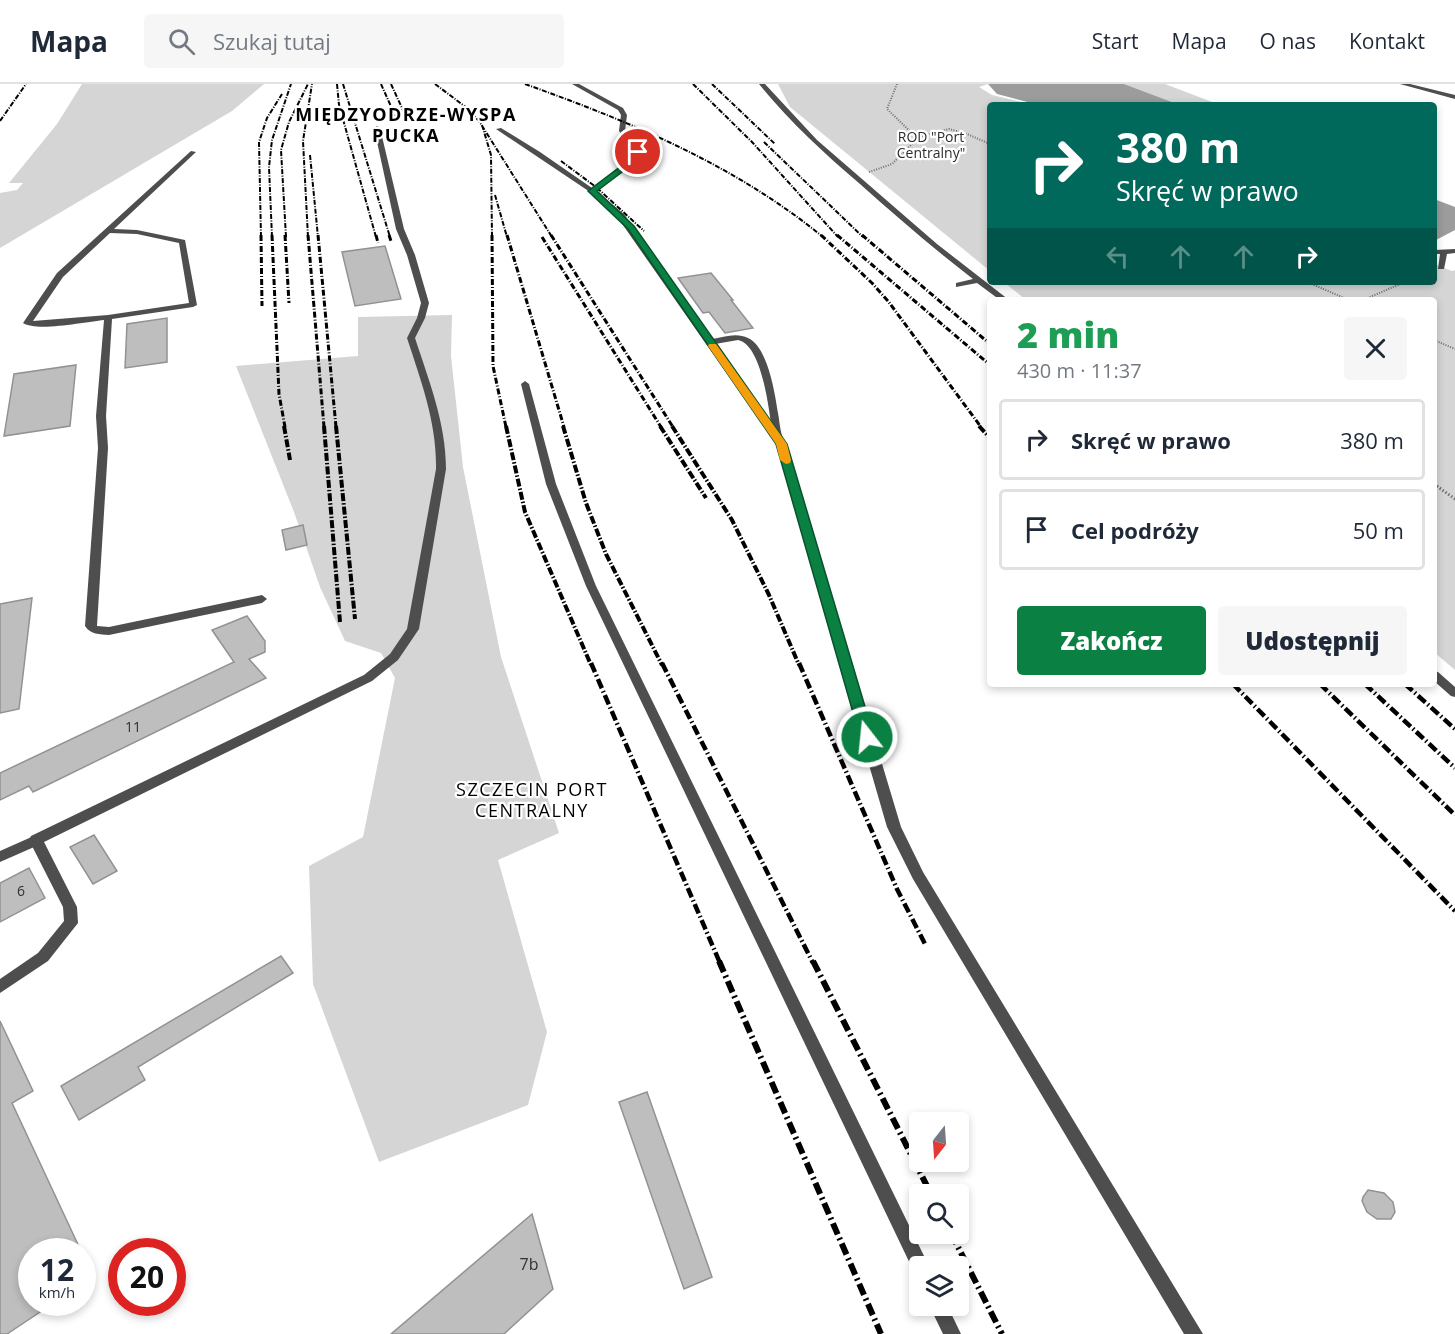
<!DOCTYPE html>
<html lang="pl">
<head>
<meta charset="utf-8">
<style>
  :root { --surface:#fff; --page:#f6f6f7; --text:#1f2937; --muted:#747a83; --line:#e0e1e3; --accent:#0b8043 }
  body { margin:0; font-family:"Open Sans",sans-serif; background:var(--page); color:var(--text); height:100vh; display:flex; flex-direction:column; font-size:22px; white-space:nowrap }
  * { box-sizing:border-box; margin:0 }
  p { font-size:20px; color:var(--muted) }
  .icon { flex:none; width:33px; height:33px; fill:none; stroke:currentColor; stroke-width:2; stroke-linecap:round; stroke-linejoin:round }
  .map { position:relative; flex:1; overflow:hidden }
  .details { position:absolute; left:987px; top:213px; width:450px; height:390px; display:flex; flex-direction:column; background:var(--surface); border-radius:6px; box-shadow:0 3px 9px #0003 }
  .details>* { flex:none }
  .hud { position:absolute; left:987px; top:18px; width:450px; height:183px; border-radius:6px; box-shadow:0 3px 9px #0003; background:#00695c; color:#fff; overflow:hidden }
  .needle { width:39px; rotate:197deg }
  .controls { position:absolute; left:909px; top:1028px; display:grid; gap:12px }
  .controls a { display:grid; place-items:center; width:60px; height:60px; border-radius:6px; background:var(--surface); box-shadow:0 3px 9px #0003; font-size:30px }
  .speed { position:absolute; left:18px; top:1154px; display:flex; gap:12px; font-size:30px; font-weight:700; text-align:center }
  .speed>* { display:grid; place-content:center; width:78px; height:78px; border-radius:50%; background:var(--surface); box-shadow:0 3px 9px #0003; line-height:1 }
  .speed small { font-size:15px; font-weight:400 }
  .speed .limit { border:9px solid #d22; background:#fff; color:#111 }
  .pin { position:absolute; display:grid; place-items:center; width:51px; height:51px; color:#fff; margin:-26px; border:3px solid #fff; border-radius:50%; box-shadow:0 2px 6px #0007 }
  .me { position:absolute; width:66px; margin:-33px; rotate:344deg; stroke-linejoin:round; filter:drop-shadow(0 0 4px #0008) }
  .turn { display:flex; align-items:center; gap:21px; height:126px; padding:0 30px; font-size:27px }
  .turn .icon { width:78px; height:78px; stroke-width:2.5 }
  .turn b { display:block; font-size:42px; line-height:51px }
  .lanes { display:flex; align-items:center; height:57px; padding:0 30px; background:#0003; justify-content:center; gap:30px; direction:ltr }
  .lanes .off { opacity:.35 }
  .round { display:grid; place-items:center; flex:none; width:63px; height:63px; border-radius:6px; background:var(--page) }
  .head { display:flex; align-items:center; justify-content:space-between; height:102px; padding:0 30px }
  h1 { font-size:36px; font-weight:800; line-height:45px; color:#1e9e55 }
  .primary-button { display:flex; gap:12px; margin-top:auto; padding:12px 30px }
  .primary-button a { flex:1; height:69px; border-radius:6px; background:var(--accent); color:#fff; font-size:24px; font-weight:800; line-height:69px; text-align:center }
  .primary-button a+a { background:var(--page); color:var(--text) }
  ul { padding:0; list-style:none }
  li { display:flex; align-items:center; gap:18px; height:81px; margin:0 12px 9px; padding:0 18px; border:3px solid var(--line); border-radius:6px }
  li div { flex:1 }
  li b { display:block; font-size:22px }
  li em { font-style:normal }
  header { display:flex; align-items:center; gap:36px; box-sizing:border-box; height:84px; padding:0 30px; background:var(--surface); border-bottom:2px solid var(--line) }
  header strong { font-size:28px }
  nav { display:flex; gap:33px; margin-inline-start:auto; font-size:21px }
  .search { width:420px; height:54px; background:var(--page); display:flex; align-items:center; gap:15px; box-sizing:border-box; padding:0 21px; border-radius:6px; color:var(--muted); font-size:22px }
  .map>svg:first-child { display:block }
</style>
</head>
<body>
<header>
<strong>Mapa</strong>
<div class="search"><svg class="icon" aria-label="search" viewBox="0 0 24 24"><circle cx="10" cy="10" r="6"/><path d="M15 15l6 6"/></svg>Szukaj tutaj</div>
<nav><a>Start</a><a>Mapa</a><a>O nas</a><a>Kontakt</a></nav>
</header>
<div class="map">
<svg width="1455" height="1250" viewBox="0 0 1455 1250">
  <rect width="100%" height="100%" fill="#fff"/>
  <path fill="#d5d5d5" d="M82,0H264L232,27L0,164V109L17,106L23,99H9L57,40Z
    M778,0H988L979,3L992,11L1033,21H990V187L790,23Z
    M1124,0H1165L1220,21H1180Z
    M1434,180L1452,187L1455,186V586L1434,568V216H1026L1004,198H1434Z
    M452,231L451,272L463,383L501,573L559,749L498,776L547,948L528,1021L379,1078L313,900L309,782L363,753L395,594L381,569L345,557L320,503L294,428L236,282L358,272V233Z"/>
  <path fill="#9c9c9c" d="M988,0H1124L1180,21H1039L997,10Z
    M1434,115L1455,123V146L1436,156H1434Z"/>
  <path fill="#bebebe" stroke="#929292" stroke-width="1.5" d="M385,162L401,215L355,222L342,168Z
    M711,189L733,216H731L753,244L725,249L709,228L703,229L678,194Z
    M167,234V278L125,284L127,240Z
    M76,281L70,342L4,352L14,290Z
    M303,441L307,461L286,466L282,446Z
    M32,514L19,625L0,629V520Z
    M247,532L265,557V568L249,575L266,594L33,708L29,702L0,716V689L234,578L212,546Z
    M94,751L117,787L93,800L70,763Z
    M29,784L45,814L0,838V799Z
    M281,872L293,889L138,983L145,996L79,1036L61,1002Z
    M0,937L33,1007L12,1019L81,1167H32V1218H55L7,1250H0Z
    M647,1008L712,1193L684,1205L619,1018Z
    M1368,1106L1384,1109L1393,1118L1395,1128L1391,1135H1377L1367,1128L1362,1117L1363,1113Z
    M532,1130L553,1205L504,1250H391Z"/>
  <g fill="none" stroke-linecap="round" stroke-linejoin="round">
    <path stroke="#707070" stroke-width="2" stroke-dasharray="1 1.5" stroke-linecap="butt" d="M897,0L887,25L914,51L921,52L949,45L967,50L990,60
      M869,88L892,80L919,53
      M1307,198L1349,216
      M1363,216L1405,198
      M1434,256L1455,265"/>
    <path stroke="#707070" stroke-width="3" stroke-dasharray="1.5 2" stroke-linecap="butt" d="M1434,400L1455,415"/>
    <path fill="#4e4e4e" fill-rule="evenodd" d="M572,0H579L623,24L627,31L625,47L641,66L636,76L596,107L624,130L712,255C723,253 737,248 748,254C768,263 775,310 778,329C780,340 780,351 786,360L901,743L923,788L1203,1250H1184L913,795L887,743L776,360L618,134L590,108L496,45L501,44L540,68L592,104L631,74L635,66L619,47L621,31L618,26ZM738,256C761,261 768,319 771,339L715,260Z
      M759,0H765L817,56L937,160L1009,216H1000L977,199L956,203V199L973,195C934,165 897,133 860,100C824,69 789,37 759,0Z
      M1400,0H1410L1455,11V15Z
      M377,42L380,44L404,145L415,171L429,219L425,234L415,254C429,297 446,339 446,385L419,545L398,576L372,597L44,758L77,823L78,839L48,877L0,909V895L38,869L64,837L63,823L29,756L31,752L364,591L390,570L407,545L436,385C437,339 421,297 407,254L417,234L421,219L407,171L396,145L374,44Z
      M191,67L196,68L114,145L137,146L185,156L197,221L193,223L112,235L106,332L108,364L97,542L109,543L262,511L267,515L262,519L109,551C99,550 91,551 85,542L98,364L96,332L104,236C85,238 37,248 23,239L57,189ZM110,149L137,150L179,159L189,219L108,231L33,237L63,193Z
      M1455,165V169L1447,170L1444,185H1438L1440,170H1434V166Z
      M525,297L529,300L556,400L596,502L926,1176L929,1182H920V1191L914,1188L586,502L546,400L521,300Z
      M1434,587L1438,588L1455,603V613L1451,612L1434,597Z
      M929,1221H947L961,1250H943Z"/>
    <path fill="#4e4e4e" fill-rule="evenodd" d="M36,751L41,752L43,756L41,760L0,778V767Z"/>
    <path stroke="#000" stroke-width="2" stroke-dasharray="5 1.5 1 1.5" stroke-linecap="butt" d="M337,0L339,21L376,153
      M343,0L390,153
      M381,0L397,36
      M391,0L407,35
      M435,0L467,24L479,37L552,153
      M525,0C631,38 735,81 823,153
      M693,0L752,58L838,153
      M712,0L775,60
      M0,37L26,0
      M482,41L491,71L492,153
      M764,58L863,153
      M310,71L318,153
      M561,77L596,103L644,147
      M495,111L507,153
      M261,153L259,58L267,34L282,10
      M272,153L269,83L272,56L291,0
      M286,153L281,66L289,38L308,0
      M308,153L303,57L312,0"/>
    <path stroke="#000" stroke-width="3" stroke-dasharray="6 2 1 2" stroke-linecap="butt" d="M261,151L262,222
      M272,151L279,310L285,343
      M285,151L289,219
      M308,151L324,343
      M318,151L336,343
      M376,151L378,159
      M389,151L391,157
      M492,151L493,282L506,343
      M507,151L564,343
      M551,151L673,343
      M821,151L872,199L888,217L981,343
      M837,151L990,281
      M862,151L990,260
      M542,153L661,343"/>
    <path stroke="#000" stroke-width="4" stroke-dasharray="8 2 1.5 2" stroke-linecap="butt" d="M284,342L290,376
      M324,342L340,538
      M336,342L355,535
      M506,342L525,428L591,581
      M563,342L586,419L606,470L662,581
      M660,342L706,414
      M672,342L732,436L769,511L799,581
      M979,342L990,354"/>
    <path stroke="#000" stroke-width="4.5" stroke-dasharray="10 3 1.5 3" stroke-linecap="butt" d="M591,579L720,879
      M662,579L813,879
      M799,579L897,805L926,862
      M1233,600L1455,827
      M1320,600L1455,731
      M1365,600L1455,684
      M1405,600L1455,645"/>
    <path stroke="#000" stroke-width="6" stroke-dasharray="12 4 2 4" stroke-linecap="butt" d="M719,877L881,1250
      M813,877L931,1110
      M951,1149L1002,1250"/>
  </g>
  <path fill="#0b8043" stroke="#07532c" stroke-width="1.5" d="M636,67L642,68L634,79L597,107L634,142L787,360L874,653L872,657H862L860,653L776,360L628,145L588,107L629,76Z"/>
  <path fill="#f59e0b" d="M709,260H716L787,360L791,376L790,379L786,380L780,376L776,360L708,262Z"/>
  <g text-anchor="middle" dominant-baseline="central" stroke-width="4.5" stroke-linejoin="round" paint-order="stroke">
    <g font-size="14" fill="#2c2c2c" stroke="#fff">
      <text x="931" y="52">ROD "Port<tspan x="931" dy="16">Centralny"</tspan></text>
    </g>
    <g font-size="14" fill="#303030">
      <text x="133" y="642">11</text>
      <text x="21" y="806">6</text>
    </g>
    <g font-size="16" fill="#303030">
      <text x="529" y="1180">7b</text>
    </g>
    <g font-size="18" font-weight="bold" letter-spacing="1.5" fill="#000" stroke="#fff">
      <text x="406" y="30">MIĘDZYODRZE-WYSPA<tspan x="406" dy="21">PUCKA</tspan></text>
    </g>
    <g font-size="18" letter-spacing="1.5" fill="#000" stroke="#fff">
      <text x="532" y="705">SZCZECIN PORT<tspan x="532" dy="21">CENTRALNY</tspan></text>
    </g>
  </g>
</svg>
<div class="controls">
<a><svg class="needle" viewBox="-14 -14 28 28"><path d="M0-13l5 13h-10z" fill="#e53935"/><path d="M0 13l5-13h-10z" fill="#747a83"/></svg></a>
<a><svg class="icon" aria-label="search" viewBox="0 0 24 24"><circle cx="10" cy="10" r="6"/><path d="M15 15l6 6"/></svg></a>
<a><svg class="icon" aria-label="layers" viewBox="0 0 24 24"><path d="M12 4l9 5-9 5-9-5zM3 14l9 5 9-5"/></svg></a>
</div>
<div class="speed"><div>12<small>km/h</small></div><div class="limit">20</div></div>
<div class="pin" style="left:638px;top:68px;background:#d93025"><svg class="icon" aria-label="arrive" viewBox="0 0 24 24"><path d="M6 21V4h12l-3 4 3 4H6"/></svg></div>
<svg class="me" style="left:867px;top:653px" viewBox="-20 -20 40 40"><circle r="17" fill="#0b8043" stroke="#fff" stroke-width="3"/><path d="M0-11L8 9 0 5-8 9z" fill="#fff"/></svg>
<div class="hud">
<div class="turn"><svg class="icon" aria-label="right" viewBox="0 0 24 24"><path d="M7 20v-9h11M14 6l5 5-5 5"/></svg><div><b>380 m</b>Skręć w prawo</div></div>
<div class="lanes"><svg class="icon off" aria-label="left" viewBox="0 0 24 24"><path d="M17 20v-9H6M10 6l-5 5 5 5"/></svg><svg class="icon off" aria-label="ahead" viewBox="0 0 24 24"><path d="M12 20V5M6 11l6-6 6 6"/></svg><svg class="icon off" aria-label="ahead" viewBox="0 0 24 24"><path d="M12 20V5M6 11l6-6 6 6"/></svg><svg class="icon" aria-label="right" viewBox="0 0 24 24"><path d="M7 20v-9h11M14 6l5 5-5 5"/></svg></div>
</div>
<section class="details">
<div class="head"><div><h1>2 min</h1><p>430 m · 11:37</p></div><a class="round"><svg class="icon" aria-label="close" viewBox="0 0 24 24"><path d="M6 6l12 12M18 6L6 18"/></svg></a></div>
<ul>
<li><svg class="icon" aria-label="right" viewBox="0 0 24 24"><path d="M7 20v-9h11M14 6l5 5-5 5"/></svg><div><b>Skręć w prawo</b></div><em>380 m</em></li>
<li><svg class="icon" aria-label="arrive" viewBox="0 0 24 24"><path d="M6 21V4h12l-3 4 3 4H6"/></svg><div><b>Cel podróży</b></div><em>50 m</em></li>
</ul>
<div class="primary-button"><a>Zakończ</a><a>Udostępnij</a></div>
</section>
</div>
</body>
</html>
